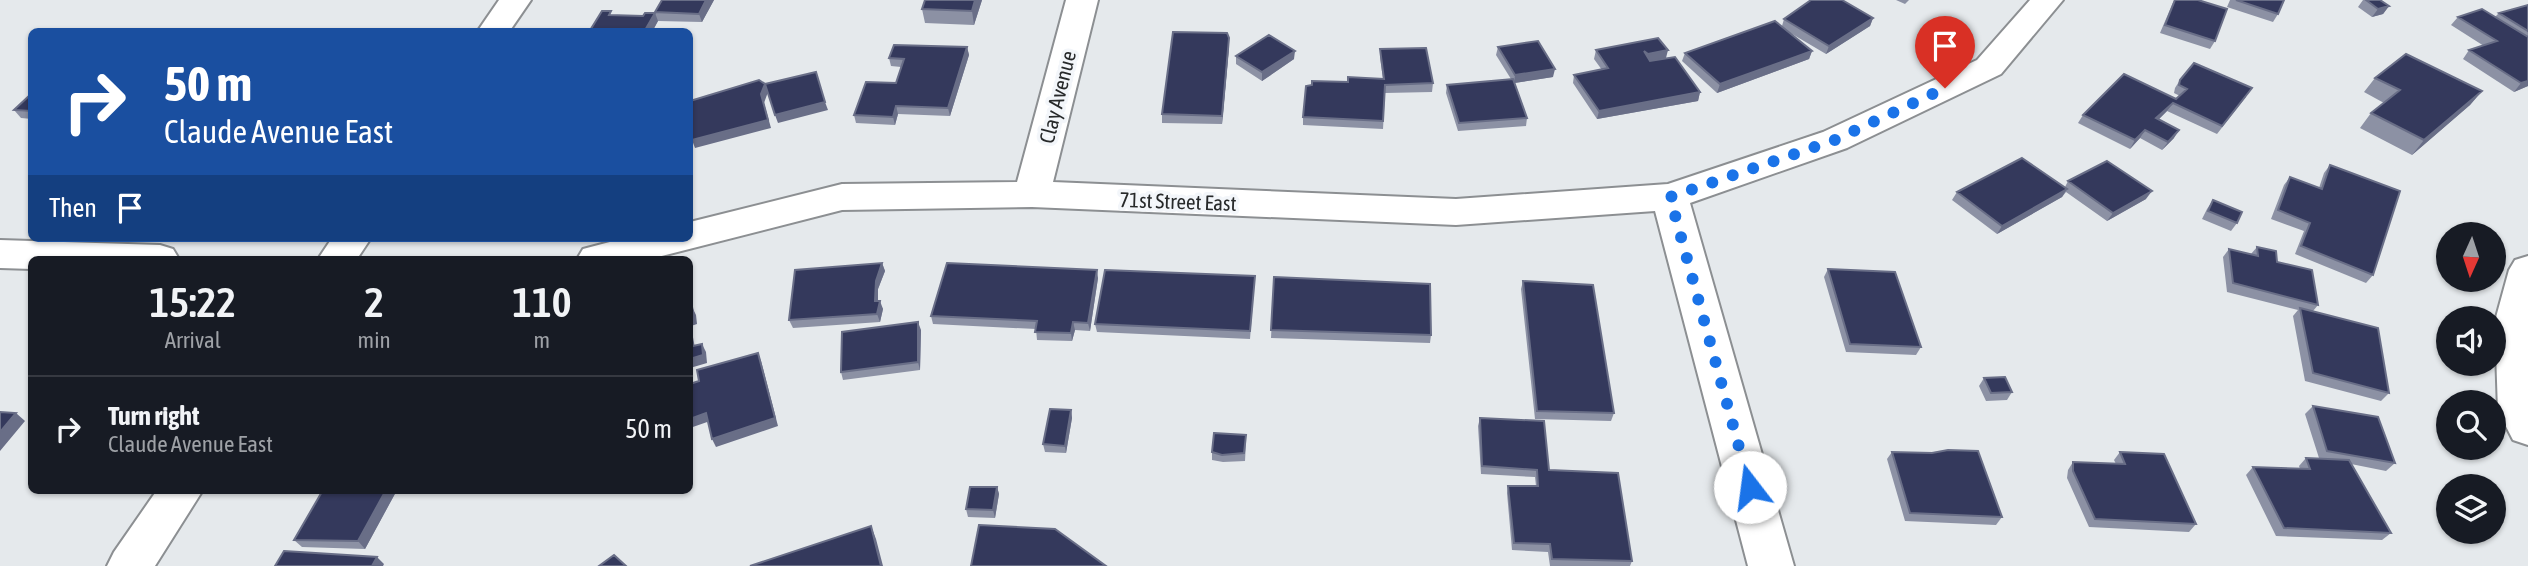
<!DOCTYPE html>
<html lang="en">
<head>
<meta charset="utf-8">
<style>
  :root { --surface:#171b24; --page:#20242c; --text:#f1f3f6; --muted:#9ea1a6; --line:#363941 }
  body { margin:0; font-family:"Asap Condensed",sans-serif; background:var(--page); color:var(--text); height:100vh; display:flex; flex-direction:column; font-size:26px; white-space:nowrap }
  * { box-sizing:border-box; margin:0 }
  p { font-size:23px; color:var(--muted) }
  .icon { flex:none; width:38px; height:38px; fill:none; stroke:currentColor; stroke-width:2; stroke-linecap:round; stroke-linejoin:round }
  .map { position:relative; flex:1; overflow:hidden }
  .details { position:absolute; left:28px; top:256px; width:665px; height:238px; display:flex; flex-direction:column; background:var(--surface); border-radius:10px; box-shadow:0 2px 5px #0004 }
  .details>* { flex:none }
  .hud { position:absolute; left:28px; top:28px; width:665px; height:214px; border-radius:10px; box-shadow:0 2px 5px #0004; background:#1a4fa0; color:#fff; overflow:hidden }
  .needle { width:46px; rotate:183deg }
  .buttons { position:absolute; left:2436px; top:222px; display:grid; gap:14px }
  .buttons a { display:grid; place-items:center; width:70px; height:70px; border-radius:50%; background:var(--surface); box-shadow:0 2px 5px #0004; font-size:35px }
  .pin { position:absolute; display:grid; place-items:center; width:60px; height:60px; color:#fff; margin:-72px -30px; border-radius:50% 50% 50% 0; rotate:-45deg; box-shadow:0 0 7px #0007 }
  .pin .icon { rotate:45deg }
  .me { position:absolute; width:77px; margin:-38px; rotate:345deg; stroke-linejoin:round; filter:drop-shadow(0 0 5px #0008) }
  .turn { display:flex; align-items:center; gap:24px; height:147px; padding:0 21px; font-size:32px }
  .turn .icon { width:91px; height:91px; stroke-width:2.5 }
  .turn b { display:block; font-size:49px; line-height:60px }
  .then { display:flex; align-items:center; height:66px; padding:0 21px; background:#0003; gap:14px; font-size:26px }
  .eta { display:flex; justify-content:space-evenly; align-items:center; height:119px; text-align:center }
  .eta b { font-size:42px; font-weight:600; line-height:49px }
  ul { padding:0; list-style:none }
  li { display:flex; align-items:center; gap:21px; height:105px; padding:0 21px; border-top:2px solid var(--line) }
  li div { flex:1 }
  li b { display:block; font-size:26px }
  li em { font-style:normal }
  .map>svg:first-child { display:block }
</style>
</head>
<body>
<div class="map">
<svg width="2528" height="566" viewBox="0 0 2528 566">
  <rect width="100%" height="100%" fill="#e5e9ec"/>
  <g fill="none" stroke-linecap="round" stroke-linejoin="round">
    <g stroke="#8c8f92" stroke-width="4">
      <path id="minor" d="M499,0H531L509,32H477Z
        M1066,0H1098L1053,182L1456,199L1668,184L1823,132L1977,60L2030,0H2063L2001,74L1847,148L1690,203L1794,566H1748L1655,211L1456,225L1032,207L842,210L650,259H577L583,249L625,238H690V222L842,184L1017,182Z
        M332,238H371L357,259H318Z
        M0,240L160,245L173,249L179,259H32V269L0,268Z
        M2528,256V445L2513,440L2498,411L2495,321L2509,270L2515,260Z
        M157,490H203L155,566H107L114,552Z"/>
    </g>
    <use href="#minor" fill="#fff" fill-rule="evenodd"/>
  </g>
  <path fill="#8c91a4" d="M662,0H714L702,22L658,21L652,32L613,15L643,16L655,13Z
    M982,0L974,25L925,23L922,9Z
    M1896,0H1909L1905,4Z
    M2174,0H2198L2215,41L2210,49L2160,33Z
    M2230,0H2284L2278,14L2273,22L2227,7Z
    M2363,0H2380L2389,6L2383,14L2372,17L2358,7Z
    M2528,5V86L2514,92L2463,59L2469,50L2484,46L2451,25L2458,17H2495L2499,13Z
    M1873,18L1870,26L1826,54L1787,31L1812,51L1809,59L1717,93L1682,61L1685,53L1782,26L1784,19Z
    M1658,38L1666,58L1650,61L1700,92L1698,101L1597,119L1573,83L1574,75L1602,70L1594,59L1596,50Z
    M967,47L969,55L950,116L898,114L895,125L856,123L854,115L896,83L901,67L891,66L889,58Z
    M1229,47L1222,124L1162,123V114Z
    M1498,47L1553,77L1515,83L1527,118L1526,126L1458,131L1446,93L1447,85L1511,79L1496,55Z
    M1380,49L1433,83L1432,92L1385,93L1383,129L1303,125V117L1383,79L1380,57Z
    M1236,56L1294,59L1262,81L1236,64Z
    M2375,78L2482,91L2470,105L2412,155L2360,128L2371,113L2384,103L2364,92Z
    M2180,80L2246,97L2217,134L2167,111L2158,120L2174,138L2162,150L2140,138L2130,149L2078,123L2083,115L2176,99L2180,96L2174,93L2175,88Z
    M32,93V119L21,118L14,110Z
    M2330,165L2373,275L2366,283L2295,254L2304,231L2271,219L2284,185L2290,177L2319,188L2324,173Z
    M2068,181L2146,199L2107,221L2066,192L2062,197L1997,234L1952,200L1957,192L2065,187Z
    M2213,200L2237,223L2231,231L2202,219L2207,209Z
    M2257,247L2277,262L2318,305L2313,311L2389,393L2381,401L2305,381L2293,316L2298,310L2227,292L2223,257L2229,249L2251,254Z
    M882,263L885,271L878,289V301L883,309L880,322L793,328L789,320Z
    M1828,269L1921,347L1916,355L1846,352L1824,277Z
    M1255,276L1250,339L1097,332L1095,324Z
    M1274,277L1431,335L1430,343L1271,338Z
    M1098,278L1090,331L1075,330L1072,341L1037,340L1036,329L933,324L931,316Z
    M1523,281L1614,413L1611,421L1535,419L1521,289Z
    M921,330L920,370L843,380L841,372Z
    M1984,378L2012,392L2007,400L1986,401L1979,386Z
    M2313,406L2395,463L2386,471L2351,464L2391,533L2382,540L2276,536L2246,475L2253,467L2300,469L2299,466L2306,458H2319L2305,414Z
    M1071,410L1072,418L1066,453L1045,452L1043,444Z
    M1480,418L1549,470L1632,561L1630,566H1550L1548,552L1512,550L1507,493L1508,486H1536L1535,477L1481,474L1478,426Z
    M1246,442L1245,461L1223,462L1212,460V452Z
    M1892,452L1932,453L2002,517L1996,525L1905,521L1887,459Z
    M2120,452L2196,524L2189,532L2089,527L2067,478L2068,470L2073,462L2116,464L2114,460Z
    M997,487L999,494L995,518L968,517L966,509Z
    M323,490H397L365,549L302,547L294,540Z"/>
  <path fill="#696e87" d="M706,0H714L702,22L699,14Z
    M975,0H982L974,25L972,11Z
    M2389,6L2383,14L2372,17L2378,9Z
    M655,13L658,21L652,32H644Z
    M1873,18L1870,26L1826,54L1829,46Z
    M1229,38V47L1222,124V116Z
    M967,47L969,55L950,116L948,108Z
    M1668,50L1666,58L1646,62L1648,54Z
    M1295,51L1294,59L1262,81V72Z
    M1812,51L1809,59L1717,93L1720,84Z
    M1555,69L1553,77L1514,83L1515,75Z
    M2528,81V86L2514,92L2521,83Z
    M765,84L768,92L764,103L771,128L695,148L692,140L761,94Z
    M2482,91L2470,105L2412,155L2424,140Z
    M1700,92L1698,101L1597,119L1599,111Z
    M825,102L828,110L778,123L775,115Z
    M2173,103L2167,111L2151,127L2156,118Z
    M896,106L898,114L895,125L893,117Z
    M2145,130L2140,138L2130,149L2135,140Z
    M2179,130L2174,138L2162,150L2168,142Z
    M2067,189L2062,197L1997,234L2002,226Z
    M2152,191L2146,199L2107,221L2113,213Z
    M882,263L885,271L878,289V309L875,301L876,281Z
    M1097,270L1098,278L1090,331L1088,323Z
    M880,301L883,309L880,322L877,314Z
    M692,307L696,315L697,324L691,326L696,354L693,346L690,331V317Z
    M918,322L921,330L920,370L918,362Z
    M1073,322L1075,330L1072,341L1071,333Z
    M702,344L706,352L707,363L690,368V359Z
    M758,353L761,361L778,426L716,447L712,439Z
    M1071,410L1072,418L1066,453L1065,446Z
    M16,413L25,421L0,451V432Z
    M706,413L710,421L690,428V419Z
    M997,487L999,494L995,518L993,510Z
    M386,490H397L365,549L358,541Z
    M871,526L876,539L883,566H881Z
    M377,557L384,564L383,566H372Z"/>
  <path fill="#34395c" stroke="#696e87" stroke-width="2" d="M662,0H706L699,14L655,12Z
    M925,0H975L972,11L922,9Z
    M1811,0H1842L1873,18L1829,46L1784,19Z
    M2175,0H2198L2227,9L2215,41L2165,25Z
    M2236,0H2284L2278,14Z
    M2366,0H2380L2389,6L2378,9Z
    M2528,5V31L2499,13Z
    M2482,9L2528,37V81L2521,83L2469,50L2497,41L2458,17Z
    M602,11H611L609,15L643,16L645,13H655L644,32H589Z
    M1775,21L1812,51L1720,84L1685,53Z
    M1173,32L1227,33L1229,38L1222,116L1162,114Z
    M1269,35L1295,51L1262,72L1236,56Z
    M1658,38L1668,50L1648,54L1644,51L1650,61L1675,57L1700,92L1599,111L1574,75L1608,68L1596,50Z
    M1538,41L1555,69L1515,75L1498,47Z
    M894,45L967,47L948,108L896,106L893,117L854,115L866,82L896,83L904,59L889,58Z
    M1426,48L1433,83L1385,85L1383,121L1303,117L1306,86L1312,85V81L1348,82V77L1384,79L1380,49Z
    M2406,54L2482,91L2424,140L2371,113L2400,90L2375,78Z
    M2194,63L2252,88L2222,126L2173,103L2156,118L2179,130L2168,142L2145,130L2135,140L2083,115L2124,74L2176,99L2187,89L2179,85L2180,80Z
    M816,72L825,102L775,115L765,84Z
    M1513,79L1527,118L1459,123L1447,85Z
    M759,80L765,84L761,94L768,120L692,140L690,128V101Z
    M32,93V111L14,110Z
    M2022,158L2067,189L2002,226L1957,192Z
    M2107,161L2152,191L2113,213L2068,181Z
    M2330,165L2400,191L2373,275L2301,246L2310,223L2278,210L2290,177L2322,189Z
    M2213,200L2242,212L2237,223L2208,211Z
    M2257,247L2276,251L2277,262L2312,270L2318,305L2233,283L2229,249L2258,256Z
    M882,263L876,281L875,301H880L877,314L789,320L795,270Z
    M947,263L1097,270L1088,323L1073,322L1071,333L1035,332L1037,321L931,316Z
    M1828,269L1895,272L1921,347L1850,344Z
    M1105,270L1255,276L1250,331L1095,324Z
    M1274,277L1430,284L1431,335L1271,330Z
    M1523,281L1593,285L1614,413L1537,411Z
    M692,307L694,316L690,317V308Z
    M2300,308L2378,328L2389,393L2313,373Z
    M918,322V362L841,372L842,332Z
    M690,331L693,346L702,344L703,355L690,359Z
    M758,353L775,418L712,439L706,413L690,419V384L699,381L697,370Z
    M2005,377L2012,392L1991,393L1984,378Z
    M2313,406L2378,417L2395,463L2327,451Z
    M1050,409L1071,410L1065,446L1043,444Z
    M0,412L16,413L0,432Z
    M1480,418L1544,421L1549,470L1618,473L1632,561L1552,559L1550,544L1514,543L1508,486H1538L1537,470L1482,466Z
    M1214,433L1246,435L1244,453L1222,455L1212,452Z
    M1948,450L1978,451L2002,517L1910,513L1892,452L1932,453Z
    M2120,452L2164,454L2196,524L2095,519L2073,471V462L2125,464Z
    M2306,458L2349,460L2391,533L2284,528L2253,467L2310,469Z
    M970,487H997L993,510L966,509Z
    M323,490H386L358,541L294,540Z
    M979,525L1055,529L1106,566H971Z
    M871,526L881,566H750Z
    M284,551L377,557L372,566H275Z
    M614,555L626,566H599Z"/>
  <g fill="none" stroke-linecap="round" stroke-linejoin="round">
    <path stroke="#1a73e8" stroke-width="12" stroke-dasharray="0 21.6" d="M1750,487L1670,197L1835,140L1945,88"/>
  </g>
  <g text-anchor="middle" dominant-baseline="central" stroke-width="7" stroke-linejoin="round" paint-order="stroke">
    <g font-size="21" fill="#27292a" stroke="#f3f6fa">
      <text transform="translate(1057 97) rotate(-76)">Clay Avenue</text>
      <text transform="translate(1178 201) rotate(2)">71st Street East</text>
    </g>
  </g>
</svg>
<div class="buttons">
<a><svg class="needle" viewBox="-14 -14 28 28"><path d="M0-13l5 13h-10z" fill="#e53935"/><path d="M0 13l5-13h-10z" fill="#9ea1a6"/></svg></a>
<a><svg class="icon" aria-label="sound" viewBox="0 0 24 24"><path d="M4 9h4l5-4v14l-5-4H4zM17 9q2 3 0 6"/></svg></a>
<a><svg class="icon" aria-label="search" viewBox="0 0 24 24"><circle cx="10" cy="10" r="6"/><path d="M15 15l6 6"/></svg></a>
<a><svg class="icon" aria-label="layers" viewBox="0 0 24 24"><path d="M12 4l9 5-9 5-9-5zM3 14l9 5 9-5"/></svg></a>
</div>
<div class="pin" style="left:1945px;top:88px;background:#d93025"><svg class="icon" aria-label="arrive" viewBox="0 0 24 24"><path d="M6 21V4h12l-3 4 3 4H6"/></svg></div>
<svg class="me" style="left:1750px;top:487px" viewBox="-20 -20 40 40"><circle r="19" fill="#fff"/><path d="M0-13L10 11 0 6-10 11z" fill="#1a73e8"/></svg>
<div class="hud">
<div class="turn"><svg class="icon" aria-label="right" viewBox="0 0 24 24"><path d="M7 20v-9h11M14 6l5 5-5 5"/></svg><div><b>50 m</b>Claude Avenue East</div></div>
<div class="then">Then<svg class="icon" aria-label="arrive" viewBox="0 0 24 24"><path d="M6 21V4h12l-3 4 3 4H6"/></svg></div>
</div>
<section class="details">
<div class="eta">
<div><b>15:22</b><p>Arrival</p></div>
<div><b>2</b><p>min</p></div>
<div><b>110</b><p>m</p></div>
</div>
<ul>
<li><svg class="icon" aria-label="right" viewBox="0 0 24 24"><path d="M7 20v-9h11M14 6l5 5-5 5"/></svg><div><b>Turn right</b><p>Claude Avenue East</p></div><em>50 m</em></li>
</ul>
</section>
</div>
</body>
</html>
